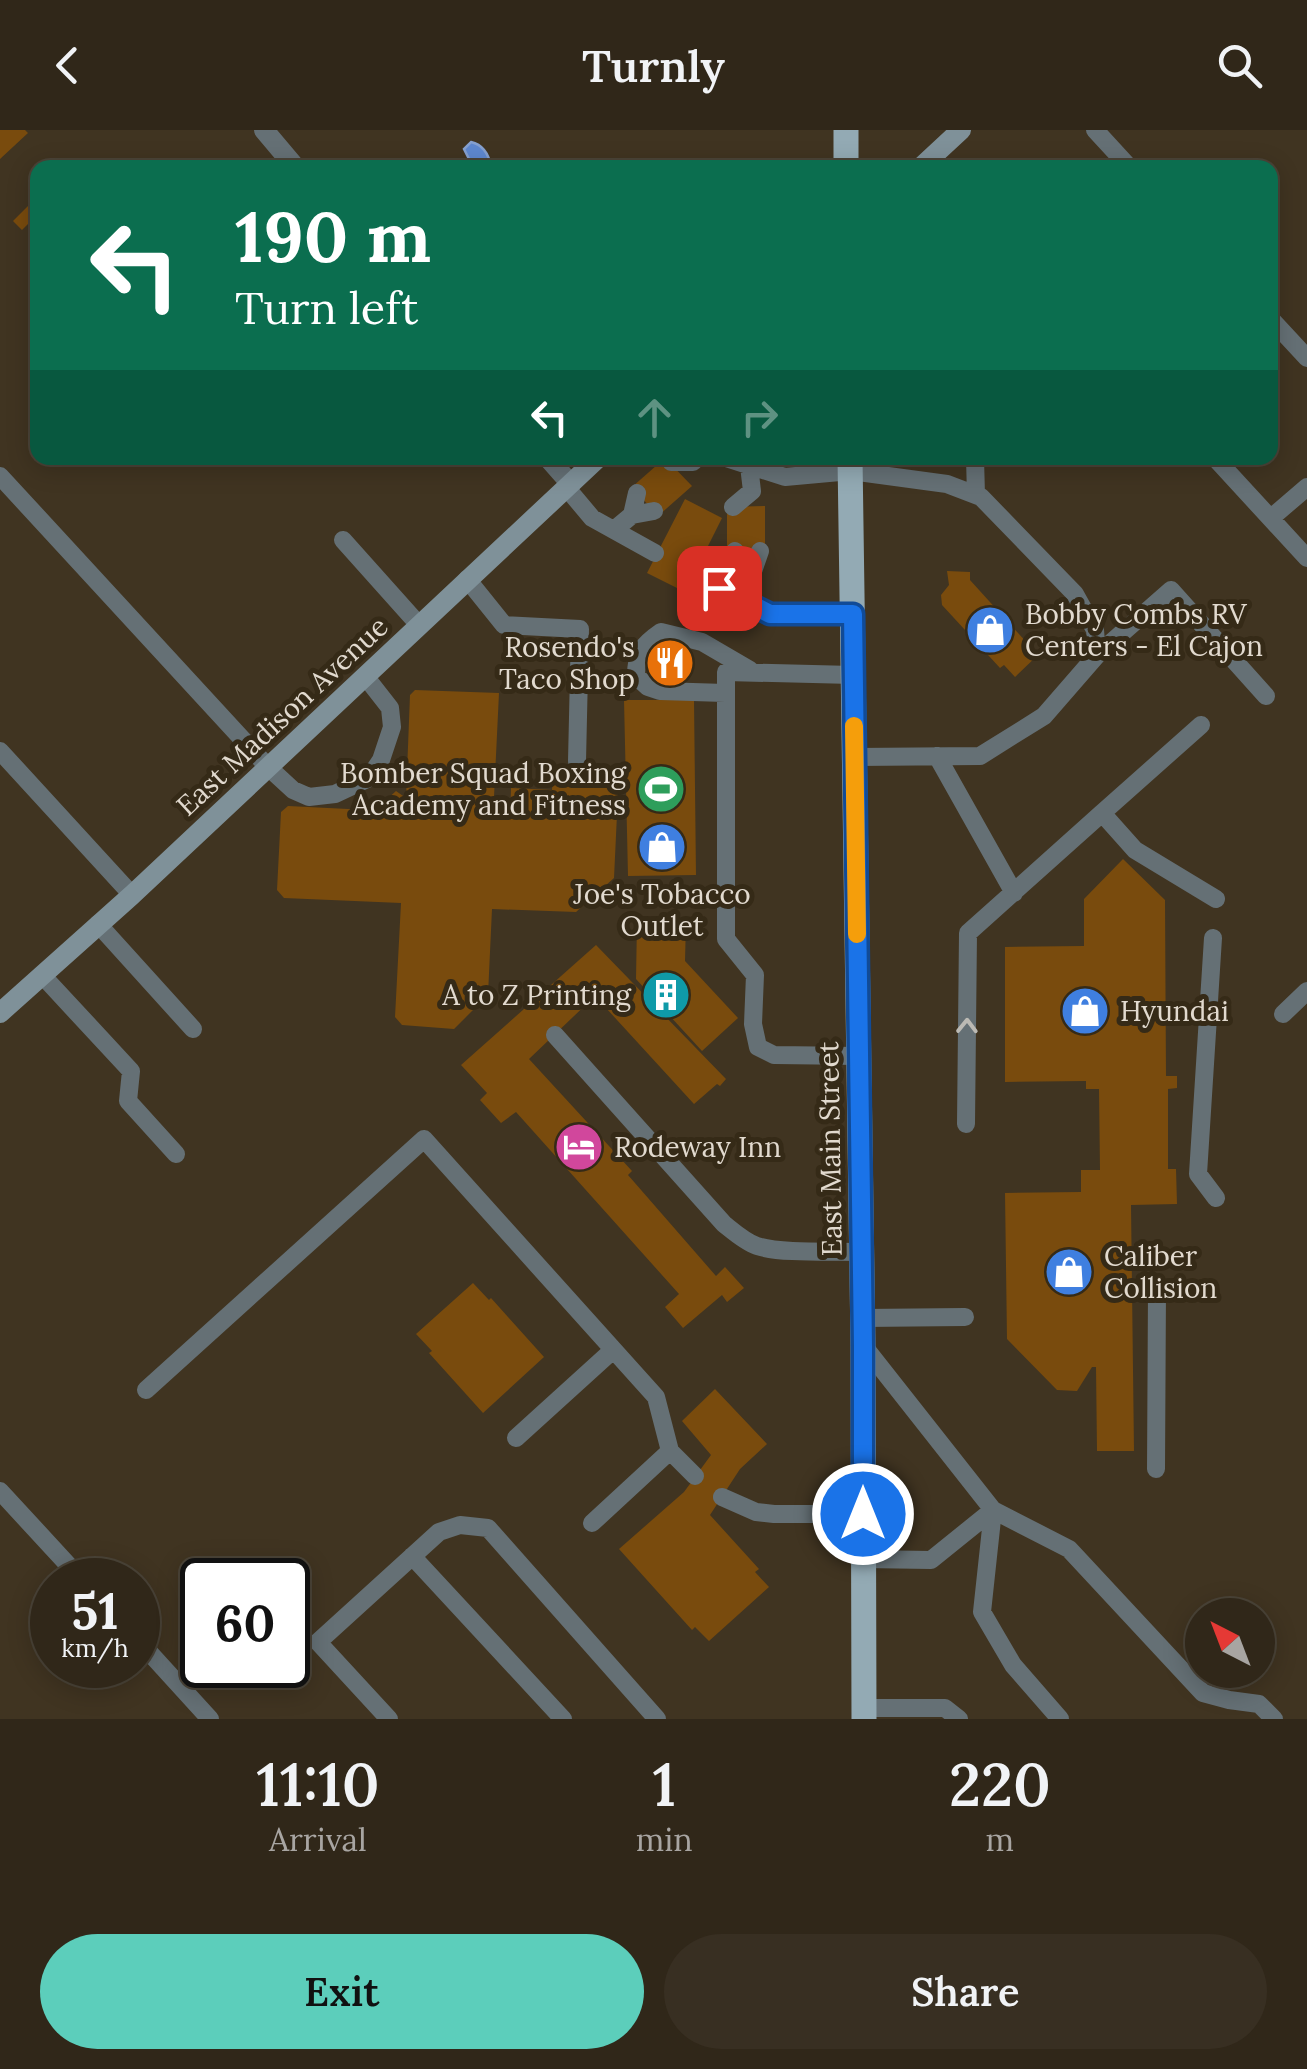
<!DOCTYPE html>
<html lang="en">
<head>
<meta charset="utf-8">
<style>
  :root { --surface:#302719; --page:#382f22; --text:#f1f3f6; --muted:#a8a5a2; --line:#4b4438; --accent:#5ccebb }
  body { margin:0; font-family:Lora,serif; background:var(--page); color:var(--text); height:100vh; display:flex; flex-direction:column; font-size:38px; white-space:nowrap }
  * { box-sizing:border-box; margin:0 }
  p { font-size:32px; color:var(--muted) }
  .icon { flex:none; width:55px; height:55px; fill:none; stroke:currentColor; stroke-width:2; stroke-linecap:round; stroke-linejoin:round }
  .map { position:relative; height:1589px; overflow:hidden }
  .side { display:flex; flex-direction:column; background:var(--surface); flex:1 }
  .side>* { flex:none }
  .hud { position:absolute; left:30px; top:30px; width:1248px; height:305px; border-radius:20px; box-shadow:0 5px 25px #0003,0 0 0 2px var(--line); background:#0b6e4f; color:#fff; overflow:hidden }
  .needle { width:65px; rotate:318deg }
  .tools { position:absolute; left:1185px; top:1468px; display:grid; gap:20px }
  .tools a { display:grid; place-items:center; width:90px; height:90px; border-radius:50%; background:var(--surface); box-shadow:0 5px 25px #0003,0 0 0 2px var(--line); font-size:50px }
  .speed { position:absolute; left:30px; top:1428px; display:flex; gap:20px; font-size:50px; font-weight:700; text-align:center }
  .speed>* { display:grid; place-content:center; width:130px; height:130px; border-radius:50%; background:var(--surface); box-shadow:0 5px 25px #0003,0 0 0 2px var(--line); line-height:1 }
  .speed small { font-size:25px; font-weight:400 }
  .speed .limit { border:5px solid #111; border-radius:15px; background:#fff; color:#111 }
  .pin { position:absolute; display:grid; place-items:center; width:85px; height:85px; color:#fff; margin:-42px; border-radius:20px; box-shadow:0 5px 15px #0006 }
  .me { position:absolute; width:110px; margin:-55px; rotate:0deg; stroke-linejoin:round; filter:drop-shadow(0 0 8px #0008) }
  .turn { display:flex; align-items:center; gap:35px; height:210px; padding:0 40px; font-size:45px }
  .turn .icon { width:130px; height:130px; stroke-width:2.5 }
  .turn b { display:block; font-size:70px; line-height:85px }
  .lanes { display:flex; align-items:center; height:95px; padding:0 40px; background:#0003; justify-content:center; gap:50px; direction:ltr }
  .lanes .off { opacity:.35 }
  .eta { display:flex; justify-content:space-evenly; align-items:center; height:170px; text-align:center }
  .eta b { font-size:60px; font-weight:600; line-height:70px }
  .cta { display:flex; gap:20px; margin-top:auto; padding:20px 40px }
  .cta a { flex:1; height:115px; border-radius:60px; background:var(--accent); color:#111; font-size:40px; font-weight:600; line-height:115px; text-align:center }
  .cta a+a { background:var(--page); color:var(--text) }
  header { display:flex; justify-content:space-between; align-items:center; height:130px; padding:0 40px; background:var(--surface); font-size:45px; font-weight:600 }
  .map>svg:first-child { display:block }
</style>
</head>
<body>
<header><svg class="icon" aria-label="back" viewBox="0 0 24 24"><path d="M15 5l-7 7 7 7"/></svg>Turnly<svg class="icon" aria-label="search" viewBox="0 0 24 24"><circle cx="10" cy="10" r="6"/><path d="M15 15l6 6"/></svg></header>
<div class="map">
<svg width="1307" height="1589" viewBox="0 0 1307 1589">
  <rect width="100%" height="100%" fill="#403421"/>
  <path fill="#5e88d0" stroke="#86a1d0" stroke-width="2.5" d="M471,12C484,15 489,25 491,37H470L471,33L464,19Z"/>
  <path fill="#794b0d" d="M0,0H25L28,3L0,29Z
    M29,75L38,84L22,100L13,91Z
    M665,328L692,356L658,386L632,357Z
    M685,369L722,388L685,462L647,443Z
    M765,376V421L727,423V377Z
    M947,441L970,442V450L1038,525L1015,547L1004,535L1000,538L942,475L941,465L949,455Z
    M648 534a22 22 0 1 1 44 0a22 22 0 1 1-44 0Z
    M415,560L499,563L493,688L510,689L511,658L552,660L553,640L619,642L614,748L576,782L492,779L488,865L454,899L402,895L395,887L401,773L284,768L277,760L281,682L288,676L388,681L384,672L396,661L406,668L410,565Z
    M624,570H694L696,745L628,746Z
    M1123,729L1165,770L1166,946H1177V958L1168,959V1039H1176L1177,1074L1131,1075L1134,1321H1097L1096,1237H1092L1077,1261L1057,1260L1007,1209L1005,1063L1081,1062V1040H1100L1099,959H1086V951L1005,952V817L1084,816V769Z
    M637,792H686L685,831L738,888L702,921L636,849Z
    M596,815L726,949L720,956L717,954L694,974L595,866L529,929L632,1041L628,1045L716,1146L725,1137L744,1158L727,1172L722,1165L683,1198L665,1177L679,1164L516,982L501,993L480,970L487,963L461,935Z
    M473,1153L489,1170L491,1168L544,1227L483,1283L429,1223L432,1221L416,1204Z
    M715,1259L767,1314L740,1339L710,1385L759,1439L755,1442L769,1457L709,1511L695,1497L692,1500L619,1419L684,1362L711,1325L682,1291Z"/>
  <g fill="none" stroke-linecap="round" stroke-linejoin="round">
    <path stroke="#657075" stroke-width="18" d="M1095,0L1130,38
      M1270,188L1307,228
      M726,328L785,347L851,341L947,354L981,367L1075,464L1095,500L1097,525L1044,586L980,626L855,627
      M975,328L976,365
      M1215,328L1307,428
      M671,332H693L697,328
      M0,346L268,637L293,660L309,667L335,664L369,648L381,630L392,597L390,578L365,546
      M566,357L592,388L655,423
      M733,377L752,361L749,336
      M632,385L654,381
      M1271,388L1307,357
      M614,400L632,385L637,363
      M343,410L419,495
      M735,421L750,450L744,471
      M694,445L770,484H853
      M467,449L504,495L580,499L577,631
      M750,450L760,421
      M1097,525L1171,460L1266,566
      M853,545L726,542V809L755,845L753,894L758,917L774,925L859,926
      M725,563L660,561L648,557L636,546C636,523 642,515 661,502L702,512L750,540
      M1201,595L1102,683L1135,720L1216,769
      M0,621L132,765
      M937,626L1014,763
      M98,794L193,899
      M1213,808L1198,1044L1216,1068
      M42,845L131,941L128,971L176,1024
      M1283,884L1307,861
      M555,905L724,1094C734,1102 745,1112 757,1116C781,1124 834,1121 862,1122
      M966,994L968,803L1102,683
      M863,1188L965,1187
      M863,1215L993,1380L931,1430L864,1429
      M146,1260L424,1009L656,1267L670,1321
      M516,1308L613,1220
      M1156,1339L1157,1159
      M0,1361L82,1450
      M722,1367L756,1382L774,1384H863
      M592,1393L670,1321L695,1346
      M412,1426L563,1589
      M138,1510L210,1589
      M864,1578H945L959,1589
      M389,1589L318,1512L439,1402L460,1395L488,1398L657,1589
      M1060,1589L1013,1535L982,1482L993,1380L1069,1419L1203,1563L1229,1570L1259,1574L1274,1589"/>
    <path stroke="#657075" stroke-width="20" d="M264,0L296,38
      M548,328L570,353"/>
    <path stroke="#7f9199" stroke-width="20" d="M920,38L961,0
      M0,883L132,765L598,328"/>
    <path stroke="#93aab4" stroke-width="25" d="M846,0V38
      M850,328L863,1215L864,1589"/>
  </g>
  <defs><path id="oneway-chevron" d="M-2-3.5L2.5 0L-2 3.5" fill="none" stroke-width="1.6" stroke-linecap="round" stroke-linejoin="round" transform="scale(2.5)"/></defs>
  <use stroke="#bcbab4" href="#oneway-chevron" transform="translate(967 896) rotate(-89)"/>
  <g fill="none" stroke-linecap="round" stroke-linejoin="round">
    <g stroke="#114b97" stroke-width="25">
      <path id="route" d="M719,458L770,484H853L863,1216V1384"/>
    </g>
    <use href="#route" stroke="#1a73e8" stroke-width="18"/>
    <path stroke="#f59e0b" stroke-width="18" d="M854,596L857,804"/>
  </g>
  <defs>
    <g id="shop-disc" transform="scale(2.5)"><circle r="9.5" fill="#3f7fe0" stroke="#352a17"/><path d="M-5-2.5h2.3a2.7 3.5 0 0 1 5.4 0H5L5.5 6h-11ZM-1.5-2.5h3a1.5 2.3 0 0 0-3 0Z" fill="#fff"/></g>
    <g id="restaurant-disc" transform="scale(2.5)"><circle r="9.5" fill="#e8710a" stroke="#352a17"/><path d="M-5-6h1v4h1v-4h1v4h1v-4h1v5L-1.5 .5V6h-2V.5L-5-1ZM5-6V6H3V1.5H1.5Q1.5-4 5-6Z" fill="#fff"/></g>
    <g id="stadium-disc" transform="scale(2.5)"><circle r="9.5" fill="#2e9e5b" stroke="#352a17"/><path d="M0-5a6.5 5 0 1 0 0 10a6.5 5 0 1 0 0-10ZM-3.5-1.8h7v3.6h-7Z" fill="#fff"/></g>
    <g id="building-disc" transform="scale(2.5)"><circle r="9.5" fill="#0f9aa8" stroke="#352a17"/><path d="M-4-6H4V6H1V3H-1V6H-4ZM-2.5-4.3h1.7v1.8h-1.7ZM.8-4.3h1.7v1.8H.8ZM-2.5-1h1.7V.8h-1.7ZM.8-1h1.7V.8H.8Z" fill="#fff"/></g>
    <g id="hotel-disc" transform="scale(2.5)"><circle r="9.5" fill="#d1479c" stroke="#352a17"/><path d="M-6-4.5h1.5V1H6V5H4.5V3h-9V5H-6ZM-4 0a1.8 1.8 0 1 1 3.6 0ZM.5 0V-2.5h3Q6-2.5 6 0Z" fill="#fff"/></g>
  </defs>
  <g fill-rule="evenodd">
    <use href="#shop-disc" x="990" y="500"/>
    <use href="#restaurant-disc" x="670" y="533"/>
    <use href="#stadium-disc" x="661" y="659"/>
    <use href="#shop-disc" x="662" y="717"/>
    <use href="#building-disc" x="666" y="865"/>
    <use href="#shop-disc" x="1085" y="881"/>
    <use href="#hotel-disc" x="579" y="1017"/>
    <use href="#shop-disc" x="1069" y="1142"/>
  </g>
  <g text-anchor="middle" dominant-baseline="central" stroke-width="10" stroke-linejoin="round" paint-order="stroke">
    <g font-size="28" fill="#e2dacf" stroke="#352a17" text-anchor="start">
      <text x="1025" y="484">Bobby Combs RV<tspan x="1025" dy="32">Centers - El Cajon</tspan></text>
      <text x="635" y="517" text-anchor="end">Rosendo's<tspan x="635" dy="32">Taco Shop</tspan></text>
      <text x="626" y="643" text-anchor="end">Bomber Squad Boxing<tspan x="626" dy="32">Academy and Fitness</tspan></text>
      <text x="662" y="764" text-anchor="middle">Joe's Tobacco<tspan x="662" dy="32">Outlet</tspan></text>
      <text x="631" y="865" text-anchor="end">A to Z Printing</text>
      <text x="1120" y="881">Hyundai</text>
      <text x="614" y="1017">Rodeway Inn</text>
      <text x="1104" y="1126">Caliber<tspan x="1104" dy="32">Collision</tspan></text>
    </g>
    <g font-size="28" fill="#e2dacf" stroke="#352a17">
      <text transform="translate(282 586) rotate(-43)">East Madison Avenue</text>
      <text transform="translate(830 1019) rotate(-91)">East Main Street</text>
    </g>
  </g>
</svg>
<div class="tools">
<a><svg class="needle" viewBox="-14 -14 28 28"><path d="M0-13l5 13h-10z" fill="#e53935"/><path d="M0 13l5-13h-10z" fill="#a8a5a2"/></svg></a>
</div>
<div class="speed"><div>51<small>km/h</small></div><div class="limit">60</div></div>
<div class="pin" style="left:719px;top:458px;background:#d93025"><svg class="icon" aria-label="arrive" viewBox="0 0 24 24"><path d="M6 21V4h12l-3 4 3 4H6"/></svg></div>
<svg class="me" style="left:863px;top:1384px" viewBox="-20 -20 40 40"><circle r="17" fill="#1a73e8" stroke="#fff" stroke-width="3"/><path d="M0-11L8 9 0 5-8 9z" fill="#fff"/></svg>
<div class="hud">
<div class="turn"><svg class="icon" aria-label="left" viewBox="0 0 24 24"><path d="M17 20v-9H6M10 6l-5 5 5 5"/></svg><div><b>190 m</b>Turn left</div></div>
<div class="lanes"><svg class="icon" aria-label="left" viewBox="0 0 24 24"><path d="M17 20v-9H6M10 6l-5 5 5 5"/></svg><svg class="icon off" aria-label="ahead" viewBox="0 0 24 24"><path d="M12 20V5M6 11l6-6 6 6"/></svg><svg class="icon off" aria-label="right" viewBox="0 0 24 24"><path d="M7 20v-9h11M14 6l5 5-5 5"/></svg></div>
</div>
</div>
<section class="side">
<div class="eta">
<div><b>11:10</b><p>Arrival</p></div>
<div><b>1</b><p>min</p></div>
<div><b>220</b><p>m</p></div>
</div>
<div class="cta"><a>Exit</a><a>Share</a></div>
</section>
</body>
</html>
